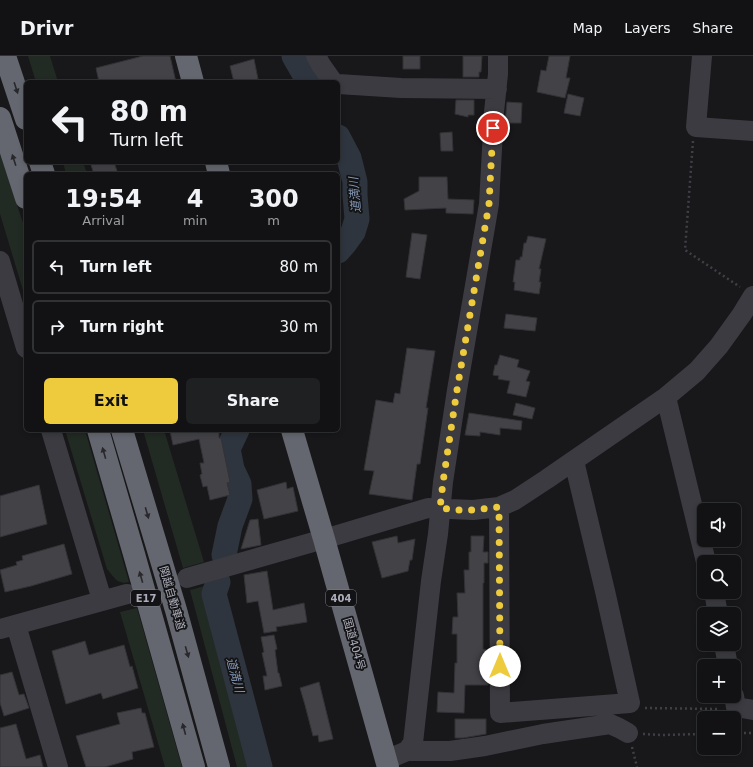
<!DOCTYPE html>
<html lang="en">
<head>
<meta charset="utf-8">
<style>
  :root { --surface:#121214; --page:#1f2022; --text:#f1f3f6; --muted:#9c9ea0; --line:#313234; --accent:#eecb3c }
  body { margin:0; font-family:"DejaVu Sans","Noto Sans JP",sans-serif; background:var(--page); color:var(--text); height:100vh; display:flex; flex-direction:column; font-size:15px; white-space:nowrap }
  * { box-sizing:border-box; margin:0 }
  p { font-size:13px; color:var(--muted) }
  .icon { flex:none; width:22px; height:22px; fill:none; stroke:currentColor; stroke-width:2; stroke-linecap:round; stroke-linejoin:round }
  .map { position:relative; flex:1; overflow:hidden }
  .side { position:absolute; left:24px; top:116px; width:316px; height:260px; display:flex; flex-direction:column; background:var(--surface); border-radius:6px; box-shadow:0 2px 6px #0003,0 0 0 1px var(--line) }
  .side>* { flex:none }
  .guide { position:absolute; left:24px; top:24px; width:316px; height:84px; border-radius:6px; box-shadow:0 2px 6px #0003,0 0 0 1px var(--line); background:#121214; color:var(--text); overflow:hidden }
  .fabs { position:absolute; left:697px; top:447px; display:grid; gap:8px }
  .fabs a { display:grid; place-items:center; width:44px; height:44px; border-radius:6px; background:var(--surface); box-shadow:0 2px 6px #0003,0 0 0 1px var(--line); font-size:20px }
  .pin { position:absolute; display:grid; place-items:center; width:34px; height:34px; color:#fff; margin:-17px; border:2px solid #fff; border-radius:50%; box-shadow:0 1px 4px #0007 }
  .me { position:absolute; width:44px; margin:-22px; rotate:0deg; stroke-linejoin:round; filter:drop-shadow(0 0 3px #0008) }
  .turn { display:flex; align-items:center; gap:14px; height:84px; padding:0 20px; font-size:18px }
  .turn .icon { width:52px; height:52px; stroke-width:2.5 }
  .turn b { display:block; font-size:28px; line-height:34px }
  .eta { display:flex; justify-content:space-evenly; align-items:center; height:68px; text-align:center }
  .eta b { font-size:24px; font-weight:600; line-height:28px }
  .cta { display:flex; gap:8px; margin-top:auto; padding:8px 20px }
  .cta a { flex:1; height:46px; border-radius:6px; background:var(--accent); color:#111; font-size:16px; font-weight:600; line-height:46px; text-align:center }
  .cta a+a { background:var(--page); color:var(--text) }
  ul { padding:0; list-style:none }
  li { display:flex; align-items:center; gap:12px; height:54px; margin:0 8px 6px; padding:0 12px; border:2px solid var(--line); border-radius:6px }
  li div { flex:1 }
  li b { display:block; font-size:15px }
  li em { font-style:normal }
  header { display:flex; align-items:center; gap:24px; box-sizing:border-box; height:56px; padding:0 20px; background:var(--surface); border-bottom:1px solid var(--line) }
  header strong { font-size:19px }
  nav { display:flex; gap:22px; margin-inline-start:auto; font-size:14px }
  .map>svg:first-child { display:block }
</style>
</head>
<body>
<header>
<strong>Drivr</strong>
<nav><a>Map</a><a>Layers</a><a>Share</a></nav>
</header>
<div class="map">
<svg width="753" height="711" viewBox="0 0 753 711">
  <rect width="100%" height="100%" fill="#18181a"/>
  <path fill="#222a24" d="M28,0H50L58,26H36Z
    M0,97L26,176V244L0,158Z
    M63,106H83L87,118H66Z
    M65,374H85L129,526C117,529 114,521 107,513Z
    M143,374H164L204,506L183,512Z
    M209,529L257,711H237L190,534Z
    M137,552L182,711H165L120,556Z"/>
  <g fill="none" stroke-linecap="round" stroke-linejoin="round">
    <path stroke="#2e353e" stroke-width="25" d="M294,0L309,26
      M338,81L349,102L355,126V139L357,163L353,176L345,187L338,195
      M224,499L230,470L240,443L239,428L232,413L228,393L237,374
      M218,526L214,538L260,711"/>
  </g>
  <path fill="#434247" stroke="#333236" d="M143,0H170L176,26H99L96,12Z
    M403,0H420V13H403Z
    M463,0H482L481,16H479V21H463Z
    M549,0H570L566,22H570L565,42L537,36L541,14L546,15Z
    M254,3L258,23L248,26H234L230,10Z
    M568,38L584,42L580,60L564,57Z
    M456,44H474V59H468V61L455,58Z
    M507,46L522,47L521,67H505Z
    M452,76L453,95H441L440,77Z
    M90,106H114L118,118H94Z
    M419,121H447L448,143L474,144L473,158L446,157V152L405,154L404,143L419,135Z
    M412,177L427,179L420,223L406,221Z
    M528,180L546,183L539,213H541L539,226H541L539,238L514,234L515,226H513L516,204H520V201H522L524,187H526Z
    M506,258L537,262L535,275L504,272Z
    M407,292L435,295L426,352H428L420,408H417L412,444L369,438L374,415L364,414L376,344L393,347L395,337L400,338Z
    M500,299L519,304L517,311L530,315L526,325L530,326L526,341L507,337L510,325L498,323L499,320L493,319L495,309H497Z
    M516,347L535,352L532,363L513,359Z
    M469,357L522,365L521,374L500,372V379L480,376V380L465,379Z
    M175,374H219V382H221L230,426L227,427L230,439L210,444L207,430L203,431L200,419L202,418L200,407H204L199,383L173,389L170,375Z
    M286,426L287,433L293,431L298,455L264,463L257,434Z
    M39,429L47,468L0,481V440Z
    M258,463L261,489L241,493L250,464Z
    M397,480L398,487L415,483L412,504H410L408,515L382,522L372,486Z
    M471,480H484L483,496H488V507H484V527H483V593L488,594V629H465L464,657L437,656L438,636L454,637L455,607H457V578H452L453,561H458L457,537H465L464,514H469V496H471Z
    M64,488L72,518L31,530L5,536L0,514L17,509L16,506L23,504L22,500Z
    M267,515L273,554L304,547L307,566L276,571L277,575L264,577L258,545L247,547L244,519Z
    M274,579L277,593L275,594L278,617H279L282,630L265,634L263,620H267L262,597L264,596L261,581Z
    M85,585L89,599L124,589L130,611L132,610L138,632L103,643L101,637L66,648L52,595Z
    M12,616L19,639L24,638L29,652L4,660L0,647V619Z
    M319,626L333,683L319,686L318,679L313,680L305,649L300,632Z
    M141,652L142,657H145L154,691L132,696L133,703L105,711H86L76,680L120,668L117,657Z
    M455,663H486V678L463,682H455Z
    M16,668L26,703L40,699L43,711H0V672Z"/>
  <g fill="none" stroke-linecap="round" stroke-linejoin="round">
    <path stroke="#3f4046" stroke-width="2.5" stroke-dasharray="2 3" stroke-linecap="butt" d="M693,85L685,194L740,231
      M645,652L720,653
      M734,677H753
      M643,678L661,679L704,678
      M632,691L637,711"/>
    <path stroke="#3b3b41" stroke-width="20" d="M316,0L321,9L333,26
      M702,0L696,71L753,75
      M338,28L401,32L497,33
      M0,205L26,292
      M666,341L706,506
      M51,374L102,544
      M499,451L500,657L630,647L605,535L574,405
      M187,522L324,483L428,452L473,454L499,451L515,444L547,423L666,341L697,315L719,290L742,258L753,240
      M714,536L718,558
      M16,569L58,711
      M0,573L127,538
      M724,588L728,610
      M734,640L736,651L753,654
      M407,695H450L485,690L543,678L610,668L619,672L628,677
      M386,704L407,695L413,687L431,525L438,478L443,426L457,334L489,148L494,56L498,18V0"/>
    <path stroke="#656770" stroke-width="22" d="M5,0L26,63
      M186,0L193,26
      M0,62L26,142
      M40,106L44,118
      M216,106L219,118
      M98,374L134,498L194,711
      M122,374L176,554L219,711
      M292,374L324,483L388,711"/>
  </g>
  <defs><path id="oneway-solid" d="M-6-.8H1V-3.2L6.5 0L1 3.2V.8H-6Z"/></defs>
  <g fill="#28282c">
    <use href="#oneway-solid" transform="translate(16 32) rotate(72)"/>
    <use href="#oneway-solid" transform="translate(14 104) rotate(-108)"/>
    <use href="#oneway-solid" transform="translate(104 397) rotate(-106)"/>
    <use href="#oneway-solid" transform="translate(147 457) rotate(74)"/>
    <use href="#oneway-solid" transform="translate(141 521) rotate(-106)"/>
    <use href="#oneway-solid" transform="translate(187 596) rotate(74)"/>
    <use href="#oneway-solid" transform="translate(184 673) rotate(-105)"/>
  </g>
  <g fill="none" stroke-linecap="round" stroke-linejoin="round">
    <path stroke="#eecb3c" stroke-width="7" stroke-dasharray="0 12.6" d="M493,72L489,148L457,334L443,426L440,452L457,454H473L499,451L500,610"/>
  </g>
  <g text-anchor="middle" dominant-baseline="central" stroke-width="3.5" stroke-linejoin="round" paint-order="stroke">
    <g fill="#131315" stroke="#7d7f88" stroke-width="1">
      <rect x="131" y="534" width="30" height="16" rx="3"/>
      <rect x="326" y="534" width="30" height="16" rx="3"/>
    </g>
    <g font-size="10" font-weight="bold" fill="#abadba">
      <text x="146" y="542">E17</text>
      <text x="341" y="542">404</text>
    </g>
    <g font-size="11" fill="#abadba" stroke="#131315">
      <text transform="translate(172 542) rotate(74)">関越自動車道</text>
      <text transform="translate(354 588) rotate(74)">国道404号</text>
    </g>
    <g font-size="12" font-style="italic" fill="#8396b3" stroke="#131315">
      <text transform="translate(355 139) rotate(-95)">道満川</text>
      <text transform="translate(235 619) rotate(75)">道満川</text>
    </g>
  </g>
</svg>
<div class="fabs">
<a><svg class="icon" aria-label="sound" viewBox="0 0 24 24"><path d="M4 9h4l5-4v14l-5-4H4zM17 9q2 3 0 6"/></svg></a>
<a><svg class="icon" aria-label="search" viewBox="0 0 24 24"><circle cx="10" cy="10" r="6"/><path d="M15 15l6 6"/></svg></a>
<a><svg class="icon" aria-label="layers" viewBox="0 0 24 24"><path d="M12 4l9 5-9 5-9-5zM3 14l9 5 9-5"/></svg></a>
<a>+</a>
<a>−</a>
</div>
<div class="pin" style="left:493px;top:72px;background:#d93025"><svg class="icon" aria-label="arrive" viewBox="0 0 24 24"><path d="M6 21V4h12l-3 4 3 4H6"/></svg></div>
<svg class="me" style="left:500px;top:610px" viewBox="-20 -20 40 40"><circle r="19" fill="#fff"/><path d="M0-13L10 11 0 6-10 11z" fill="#eecb3c"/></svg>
<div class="guide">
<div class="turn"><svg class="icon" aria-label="left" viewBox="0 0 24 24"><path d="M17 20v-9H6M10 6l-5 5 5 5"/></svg><div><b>80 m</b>Turn left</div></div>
</div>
<section class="side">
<div class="eta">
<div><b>19:54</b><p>Arrival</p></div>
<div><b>4</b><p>min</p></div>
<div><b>300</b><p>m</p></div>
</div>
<ul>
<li><svg class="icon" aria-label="left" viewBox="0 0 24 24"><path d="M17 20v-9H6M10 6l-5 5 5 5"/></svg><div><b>Turn left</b></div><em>80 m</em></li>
<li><svg class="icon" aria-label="right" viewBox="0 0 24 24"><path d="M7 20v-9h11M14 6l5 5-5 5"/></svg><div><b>Turn right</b></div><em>30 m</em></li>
</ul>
<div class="cta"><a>Exit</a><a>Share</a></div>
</section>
</div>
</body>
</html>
